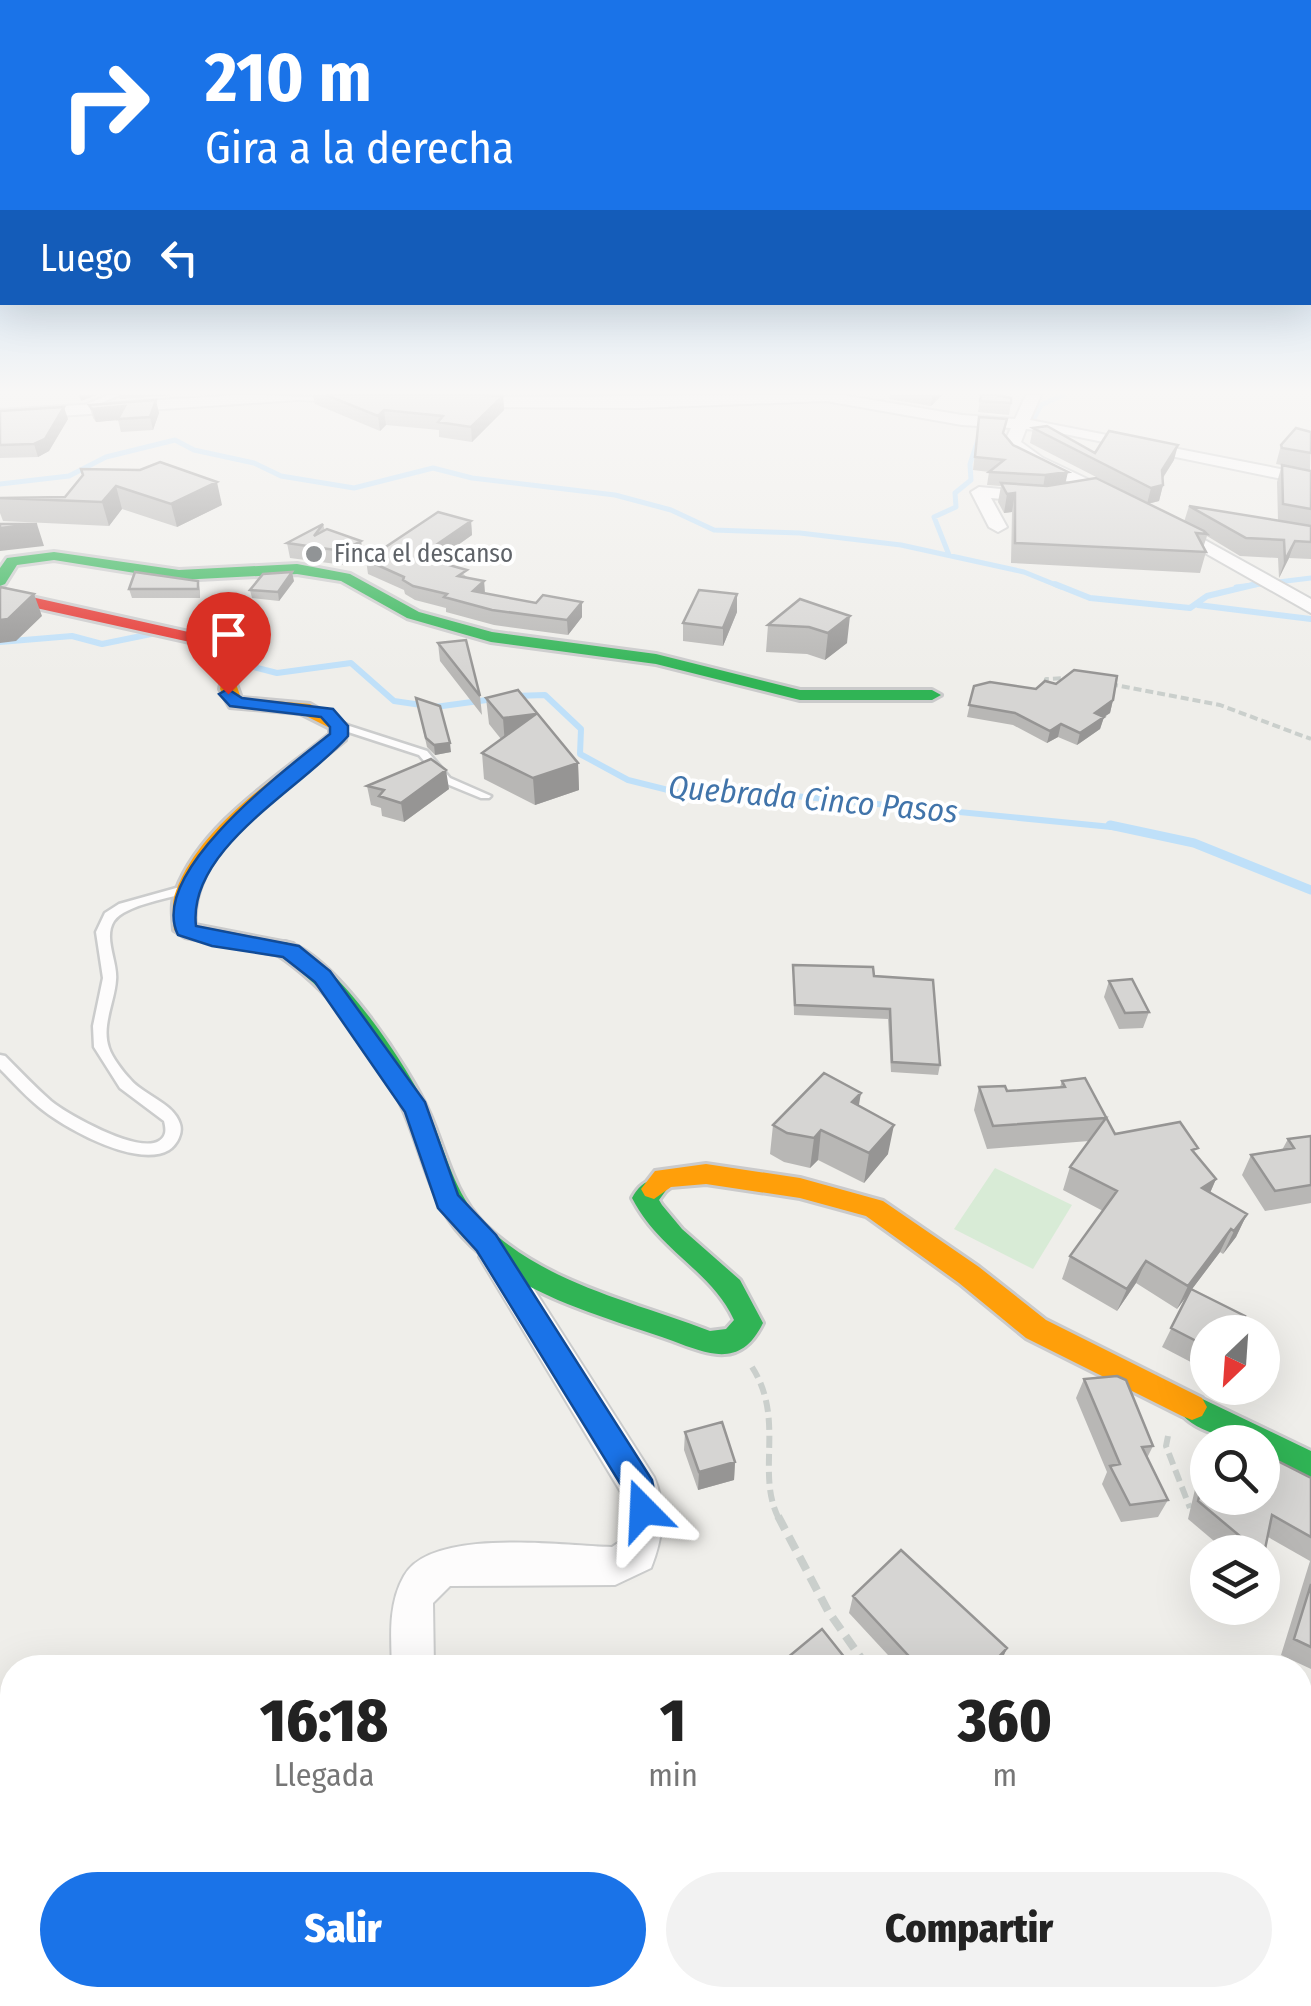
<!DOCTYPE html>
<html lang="es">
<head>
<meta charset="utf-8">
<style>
  :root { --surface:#fff; --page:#f2f2f2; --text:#222; --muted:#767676; --accent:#1a73e8 }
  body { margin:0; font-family:"Fira Sans Condensed",sans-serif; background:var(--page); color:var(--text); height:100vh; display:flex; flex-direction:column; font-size:38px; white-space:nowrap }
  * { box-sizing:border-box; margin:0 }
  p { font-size:32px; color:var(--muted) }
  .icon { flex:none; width:55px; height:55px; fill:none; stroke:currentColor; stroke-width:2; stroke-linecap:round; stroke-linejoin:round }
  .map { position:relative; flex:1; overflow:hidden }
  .drawer { position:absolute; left:0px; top:1655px; width:1312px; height:352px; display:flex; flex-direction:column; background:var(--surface); border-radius:40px 40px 0 0; box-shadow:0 10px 40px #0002 }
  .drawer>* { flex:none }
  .guide { position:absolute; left:0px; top:0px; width:1312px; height:305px; box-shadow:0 10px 40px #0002; background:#1a73e8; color:#fff; overflow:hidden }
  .needle { width:65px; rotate:205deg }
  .controls { position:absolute; left:1190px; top:1315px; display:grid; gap:20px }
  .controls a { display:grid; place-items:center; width:90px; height:90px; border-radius:50%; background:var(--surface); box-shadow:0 10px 40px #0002; font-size:50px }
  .pin { position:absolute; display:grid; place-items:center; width:85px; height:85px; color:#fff; margin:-102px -42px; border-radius:50% 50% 50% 0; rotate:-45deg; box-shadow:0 0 10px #0007 }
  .pin .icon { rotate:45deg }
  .me { position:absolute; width:110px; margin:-55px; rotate:339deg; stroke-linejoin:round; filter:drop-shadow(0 0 8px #0008) }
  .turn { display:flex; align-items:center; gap:35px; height:210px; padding:0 40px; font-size:45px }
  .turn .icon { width:130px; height:130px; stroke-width:2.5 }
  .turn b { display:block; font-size:70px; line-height:85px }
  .then { display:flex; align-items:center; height:95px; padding:0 40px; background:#0003; gap:20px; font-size:38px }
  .eta { display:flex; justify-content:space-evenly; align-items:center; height:170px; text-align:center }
  .eta b { font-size:60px; font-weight:800; line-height:70px }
  .primary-button { display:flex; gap:20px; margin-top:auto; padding:20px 40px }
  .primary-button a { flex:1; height:115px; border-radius:60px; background:var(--accent); color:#fff; font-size:40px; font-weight:800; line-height:115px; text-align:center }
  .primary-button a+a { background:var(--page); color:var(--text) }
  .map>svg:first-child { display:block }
</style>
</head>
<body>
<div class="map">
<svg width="1311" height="2006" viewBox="0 0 1311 2006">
  <rect width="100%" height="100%" fill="#efeeea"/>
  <path fill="#d8ebd6" d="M995,1168L1072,1205L1033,1269L954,1229Z"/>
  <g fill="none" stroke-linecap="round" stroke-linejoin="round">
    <path stroke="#bfe0f9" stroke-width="5" d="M1032,422L1041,405L1063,395
      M0,484L69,476L106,457L175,440L194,450L254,463L281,476L354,488L433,468L472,478L615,495L671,510L714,530L800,533L901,545L1024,572L1061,587
      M949,555L934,517L956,507L955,493L971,480L970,464L978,440
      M1236,587L1311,578"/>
    <path stroke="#bfe0f9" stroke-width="6" d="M1055,584L1090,598L1190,608L1207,596L1257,584
      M1198,605L1311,619
      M186,631L259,625L250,666L277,673L351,663L394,701L435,707L494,699
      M0,642L72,636L102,644L151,634
      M514,696L545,695L581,729L580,754L628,780L688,795L754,792L1122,828"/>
    <path stroke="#bfe0f9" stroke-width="9" d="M1110,825L1194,843L1311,890"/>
    <path stroke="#bfe0f9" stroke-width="14" d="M693,1995L699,2006"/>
    <g stroke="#cbcccc" stroke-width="5">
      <path id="lane" d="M108,395H119L81,412L74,410Z
        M340,723L427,751L450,778L491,796L489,798H481L442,782L419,755L336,728V724Z
        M187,885L193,889L191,892C173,897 125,905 114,921C103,938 118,962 116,980C115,1001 101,1026 109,1048C112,1057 123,1072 130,1079C143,1095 174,1103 180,1124C183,1133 177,1145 169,1150C138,1168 70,1131 44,1111C28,1099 14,1083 0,1069V1055L5,1056C20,1071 35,1087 51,1101C68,1115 138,1154 159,1141C167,1136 166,1129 164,1121L120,1088L94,1047L93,1026L103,978L96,932L105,913L119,904Z"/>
    </g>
    <g stroke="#cbcccc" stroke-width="4">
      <path id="street" d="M240,395L354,398L347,402L297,400L0,420V410Z
        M842,395L962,415L1015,419L1026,395H1041L1030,420L1311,475V485L1055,432L1026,429L1021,442L1043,458L1115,492L1117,496L1109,501L1031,464L1006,446L1004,443L1011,428L962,425L826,401L639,408L465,407L457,402L465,397Z
        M979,487L1033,492L1041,497L1033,502L991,498L1007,527L998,532L989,527L971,492Z
        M1174,523L1311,599V613L1168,532L1165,528Z
        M495,1243L507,1247L654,1477C667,1507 663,1538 651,1568L615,1585L450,1586L433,1603L434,1668H392C391,1636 388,1604 404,1576C431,1527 562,1546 612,1547L621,1541L625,1531L622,1494L479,1257L483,1247Z
        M190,1995H238L241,2006H193Z"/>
    </g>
    <g stroke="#cacacb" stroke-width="6">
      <path id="fast" d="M54,552L179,570L297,564L350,574L419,612L492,632L656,654L800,690H932L941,695L932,700H800L656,664L491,642L407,618L341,581L297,574L179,580L54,560L17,565L5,584L0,586V568L7,558Z
        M285,942C335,955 410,1069 430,1115C446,1152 454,1194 484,1224C545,1284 632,1301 710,1331L726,1329L734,1320C711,1270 660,1252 632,1198C639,1185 648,1177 663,1182L667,1189L659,1200L662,1205L682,1229L740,1280L763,1323C741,1368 710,1355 673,1341C600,1315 518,1296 463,1237C431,1203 423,1155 405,1113C380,1054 331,990 277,954L274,949L277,944Z
        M1192,1394L1311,1451V1480L1262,1457V1442C1237,1442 1189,1432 1177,1407L1182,1398Z"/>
    </g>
    <g stroke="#cacacb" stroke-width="6">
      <path id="slow" d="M222,649L242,664L236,684L241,698L310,704L348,726L345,740C292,784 188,848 195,925L293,944L296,949L285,956L185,937L174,930C173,917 171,903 176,891C201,824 277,778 330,734V728L300,713L230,707L220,689L225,665L214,654Z
        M706,1164L800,1178L883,1201L979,1267L1046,1320L1202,1398L1207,1407L1202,1416L1192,1420L1182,1416L1026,1338L959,1283L866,1216L800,1198L706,1184L671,1187L654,1199L645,1196L641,1189L655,1171Z"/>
    </g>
    <g stroke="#cacacb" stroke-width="6">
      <path id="jam" d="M0,590L211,637L230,654L222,659L199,644L0,600Z"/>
    </g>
    <path stroke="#cacfcc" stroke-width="4" stroke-dasharray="8 4" stroke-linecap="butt" d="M1045,684L1046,679L1069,678
      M1110,684L1220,705L1311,739"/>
    <path stroke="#cacfcc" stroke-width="6" stroke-dasharray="12 6" stroke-linecap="butt" d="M752,1367C786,1420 755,1473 779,1519
      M1168,1436L1166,1446L1190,1508"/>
    <path stroke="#cacfcc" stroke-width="8" stroke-dasharray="15 8" stroke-linecap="butt" d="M778,1516L828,1611L868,1668"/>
    <use href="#lane" fill="#fdfcfc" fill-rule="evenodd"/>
    <use href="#street" fill="#fdfcfc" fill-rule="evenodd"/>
    <use href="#fast" fill="#30b455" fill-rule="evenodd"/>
    <use href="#slow" fill="#ff9f0a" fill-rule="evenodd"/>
    <use href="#jam" fill="#e5322d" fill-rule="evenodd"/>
  </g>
  <path fill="#b8b7b5" d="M119,395H177L120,399Z
    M313,395L503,396L504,410L472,442L439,437V430L386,425L380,431L315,404Z
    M890,395H942L931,406L889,399Z
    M981,395L1011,403L1009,415L978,412Z
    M89,405L159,413L153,430L121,432L118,420L96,422L93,418Z
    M0,411L68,419L49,451L38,457L0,458Z
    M979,417L1004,434L1013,445L1065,483L1135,497L1030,443L1033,428L1095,453L1174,460L1163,478V485L1159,501L1148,504L1184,522L1189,506L1278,520L1277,482L1282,465L1311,471V559L1289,558L1279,578L1278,558L1240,556L1207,536L1203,548L1206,552L1200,573L1011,563L1012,512L1004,513L998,502L1001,486L987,485L989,472L973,470Z
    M1311,432L1310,470L1276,464L1281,445Z
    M83,475L222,505L177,527L122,509L109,526L3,521L0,513V498L65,497Z
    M471,521L472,535L440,558L455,567L468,578L484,581L485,593L536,603L582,602V617L568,635L494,625L446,612V608L415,600L405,594L404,590L368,574L366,560Z
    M323,524L325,531L361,541L363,555L344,565L290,558L287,543Z
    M198,581L200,590V598H132L129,589Z
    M294,581L279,601L252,598L250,590Z
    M737,594V612L723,646L683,641V623Z
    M800,599L847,643L825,660L807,654L766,652L768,625Z
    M438,643L480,696L482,715L440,661Z
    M974,686L1113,700L1110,713L1104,717L1100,729L1077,745L1058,737L1047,743L1013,725L967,717Z
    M416,698L451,752L435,755L427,747Z
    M486,698L578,763L579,790L535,805L484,779L482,753L501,739L489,724Z
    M367,786L449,789L404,822L382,816L381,808L371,805Z
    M793,965L874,976L940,1065L938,1075L891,1072L888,1019L794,1015Z
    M1109,981L1149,1012L1143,1028L1119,1029L1104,997Z
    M1085,1078L1115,1134L1195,1154L1216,1179L1210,1193L1247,1214L1236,1237L1223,1254L1220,1252L1192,1289L1208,1332V1371L1162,1347L1190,1291L1177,1309L1136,1283L1117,1311L1062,1279L1070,1256L1103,1211L1063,1190L1070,1167L1089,1141L987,1149L974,1110L979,1087L1007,1091L1060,1087L1062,1081Z
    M859,1105L888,1154L864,1183L818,1160L810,1168L784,1162L770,1154L773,1125Z
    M1311,1136V1203L1265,1211L1242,1175L1251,1155L1282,1150L1288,1139Z
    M1084,1379L1153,1446L1147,1458L1168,1500L1158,1517L1121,1522L1102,1484L1107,1472L1076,1398Z
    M685,1432L735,1462L734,1480L698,1490L684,1450Z
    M1208,1445V1498L1311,1478V1669L1281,1655L1310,1561L1268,1537L1265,1549L1262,1552H1227L1188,1519L1204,1451Z
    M853,1596L1007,1648L1000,1664L996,1668H900L849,1613Z
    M953,1995H989L983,2006H968Z"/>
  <path fill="#969594" d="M79,395H97L81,401Z
    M932,395H942L931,406Z
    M503,396L504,410L472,442L471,427Z
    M156,400L159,413L153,430L150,417Z
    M125,406L118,420L96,422L92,409Z
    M64,407L68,419L49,451L38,457L34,444Z
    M384,410L386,425L380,431L378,416Z
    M1178,445L1174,460L1158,485L1162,470Z
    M1068,472L1065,485L1043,488L1045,475Z
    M217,482L222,505L177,527L171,504Z
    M1163,485L1159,501L1147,504L1151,488Z
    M116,486L122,509L109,526L102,502Z
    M1015,493L1012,512L1004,513L1007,494Z
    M471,521L472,535L425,568L423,554Z
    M37,524L44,546L0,551V528Z
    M361,541L363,555L344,565L342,551Z
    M1295,541L1289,558L1279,578L1285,560Z
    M292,572L294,581L279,601L278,592Z
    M484,581L485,596L473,591Z
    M34,594L42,616L16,641L0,643V620Z
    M737,594V612L723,646V628Z
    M582,602V617L568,635L567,620Z
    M850,616L847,643L825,660L828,633Z
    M1113,700L1110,713L1104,717L1100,729L1077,745L1080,733L1095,713Z
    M536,714L505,745L503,718Z
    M1061,724L1058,737L1047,743L1050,731Z
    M450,743L451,752L435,755L434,745Z
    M578,763L579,790L535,805L533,778Z
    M446,770L449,789L404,822L401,803Z
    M861,1093L856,1122L852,1102Z
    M894,1125L888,1154L864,1183L869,1153Z
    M821,1130L818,1160L810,1168L814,1138Z
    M1216,1179L1206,1202L1202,1188Z
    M1247,1214L1236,1237L1223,1254L1234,1231Z
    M1231,1229L1220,1252L1177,1309L1188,1286Z
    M1146,1261L1136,1283L1117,1311L1127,1289Z
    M735,1462L734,1480L698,1490L699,1472Z
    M1007,1648L1000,1664L996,1668H988Z"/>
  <path fill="#d6d5d3" stroke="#969594" stroke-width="2.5" d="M326,395H484L503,396L471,427L438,422L443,416L384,410L378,416Z
    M981,395H997L1011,398V403L980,401Z
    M156,400L150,417L118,419L125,406L92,409L89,405Z
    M64,407L45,439L34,444L0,445V411Z
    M979,417L1007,419L1003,433L1013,445L1068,472L1045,475L989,472L1004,460L975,457Z
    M1047,426L1095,453L1109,431L1178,445L1162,470L1163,485L1151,488L1033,428Z
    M1296,428L1311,432V453L1282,448L1281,445Z
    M160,462L217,482L171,504L116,486L102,502L0,498L65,497L83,475L81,469L140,470Z
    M1282,465L1311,471V509L1283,504Z
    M1096,478L1204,531L1207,534L1196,533L1206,552L1015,543V493L1007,494L1001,483L1047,486Z
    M1189,506L1311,526V542L1295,541L1285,560L1284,540L1246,538Z
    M438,512L471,521L423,554L455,561L449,565L467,570L458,576L484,581L473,591L536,603L543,595L582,602L567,620L492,610L444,597L447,594L413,586L403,580L404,577L366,560Z
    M0,524H37L0,528Z
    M323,524L314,536L327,529L361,541L342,551L287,543Z
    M135,572L198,581V589H129Z
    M292,572L278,592L250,590L263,574Z
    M0,587L34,594L8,619L0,620Z
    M699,590L737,594L723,628L683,623Z
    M800,599L850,616L828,633L809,627L768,625Z
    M466,640L480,696L438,643Z
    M1074,670L1117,676L1113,700L1095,713L1104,717L1080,733L1061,724L1050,731L1015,713L969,705L974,686L990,682L1036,689L1045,681L1056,684Z
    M518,690L578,763L533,778L482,753L536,714L503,718L486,698Z
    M416,698L440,706L450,743L434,745L426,738Z
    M431,759L446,770L401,803L379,796L384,790L367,786Z
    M793,965L873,967L874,976L933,980L940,1065L892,1062L890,1009L795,1005Z
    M1132,979L1149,1012L1125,1013L1109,981Z
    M824,1073L861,1093L852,1102L894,1125L869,1153L821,1130L814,1138L787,1133L773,1125Z
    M1085,1078L1115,1134L1180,1122L1198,1148L1192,1150L1216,1179L1202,1188L1247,1214L1234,1231L1231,1229L1188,1286L1146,1261L1127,1289L1070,1256L1117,1191L1070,1167L1106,1118L993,1126L979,1087L1005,1086L1007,1091L1065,1087L1062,1081Z
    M1311,1136V1185L1275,1191L1251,1155L1294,1148L1288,1139Z
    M1191,1289L1245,1316L1237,1332H1208V1347L1171,1328Z
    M1117,1376L1126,1380L1153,1446L1142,1447L1168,1500L1130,1505L1110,1466L1120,1464L1084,1379Z
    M722,1422L735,1462L699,1472L685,1432Z
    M1214,1433L1237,1442H1212Z
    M1262,1453L1311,1478V1537L1272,1515L1265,1549L1241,1537L1198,1501L1208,1461V1498H1262Z
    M901,1550L1007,1648L988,1668H920L853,1596Z
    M1311,1584V1647L1294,1639Z
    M822,1629L853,1668H775Z
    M974,1995H989L985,2003Z"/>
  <linearGradient id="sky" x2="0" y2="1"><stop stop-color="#97c6ef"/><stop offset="0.58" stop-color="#f8f7f6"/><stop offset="1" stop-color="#f8f7f6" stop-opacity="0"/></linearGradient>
  <rect width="1311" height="676" fill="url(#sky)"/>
  <path fill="#1a73e8" stroke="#114b97" stroke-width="2.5" d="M228,689L242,698L333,709L348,726V736C303,788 187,848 196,926L299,946L330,971L425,1102L458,1195L496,1235L652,1480L658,1510L654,1521L643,1525L632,1521L626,1493L477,1251L438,1208L405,1112L315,982L283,957L212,946L178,935C147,872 286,769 330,734V727L321,717L230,706L219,694Z"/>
  <circle fill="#919496" stroke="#fff" stroke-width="4" cx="314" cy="554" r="10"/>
  <g text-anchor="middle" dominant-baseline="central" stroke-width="8" stroke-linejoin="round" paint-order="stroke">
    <g font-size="25" fill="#5f6368" stroke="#fff" text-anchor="start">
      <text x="334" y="554">Finca el descanso</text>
    </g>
    <g font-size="32" font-style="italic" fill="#4174aa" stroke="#fff">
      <text transform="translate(813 799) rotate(5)">Quebrada Cinco Pasos</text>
    </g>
  </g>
</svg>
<div class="controls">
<a><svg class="needle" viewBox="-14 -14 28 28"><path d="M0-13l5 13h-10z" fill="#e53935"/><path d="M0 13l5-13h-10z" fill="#767676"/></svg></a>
<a><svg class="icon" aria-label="search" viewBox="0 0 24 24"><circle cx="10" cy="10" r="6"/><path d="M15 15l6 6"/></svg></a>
<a><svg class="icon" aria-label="layers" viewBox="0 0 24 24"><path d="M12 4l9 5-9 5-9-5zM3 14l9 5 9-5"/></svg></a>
</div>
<div class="pin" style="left:228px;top:694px;background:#d93025"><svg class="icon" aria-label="arrive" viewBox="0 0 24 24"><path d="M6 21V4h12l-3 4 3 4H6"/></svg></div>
<svg class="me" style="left:643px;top:1510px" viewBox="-20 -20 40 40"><path d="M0-17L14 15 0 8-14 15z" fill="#1a73e8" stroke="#fff" stroke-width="4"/></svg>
<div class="guide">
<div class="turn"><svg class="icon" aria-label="right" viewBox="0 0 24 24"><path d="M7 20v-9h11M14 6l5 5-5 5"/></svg><div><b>210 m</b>Gira a la derecha</div></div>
<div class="then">Luego<svg class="icon" aria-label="left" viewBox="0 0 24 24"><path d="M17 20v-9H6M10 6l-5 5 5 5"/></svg></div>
</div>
<section class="drawer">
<div class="eta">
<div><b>16:18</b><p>Llegada</p></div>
<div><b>1</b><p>min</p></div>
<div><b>360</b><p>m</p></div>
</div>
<div class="primary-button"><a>Salir</a><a>Compartir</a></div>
</section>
</div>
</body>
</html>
